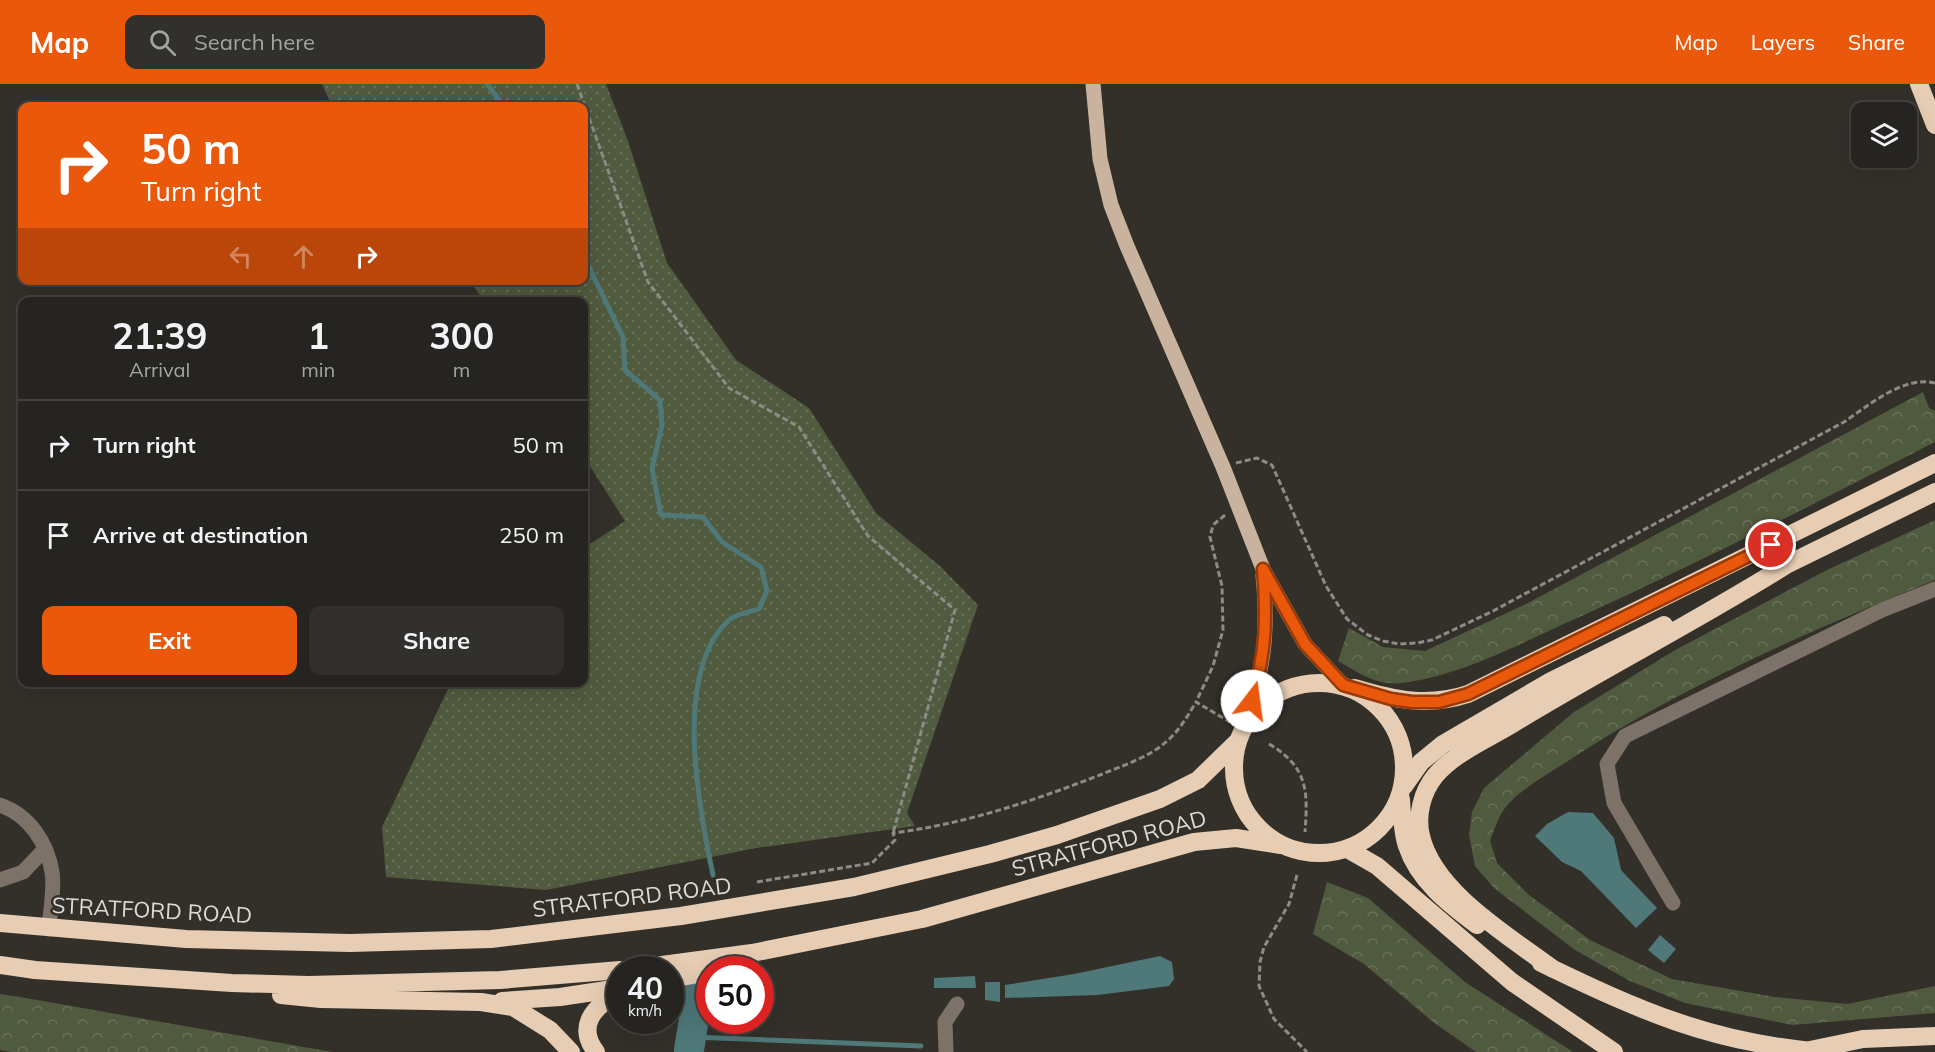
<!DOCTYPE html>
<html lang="en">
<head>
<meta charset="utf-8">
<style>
  :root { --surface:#262420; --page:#32302d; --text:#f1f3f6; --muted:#a4a4a5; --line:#42413e; --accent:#ea580c }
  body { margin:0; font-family:Mulish,sans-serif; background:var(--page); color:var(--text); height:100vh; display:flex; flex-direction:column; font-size:22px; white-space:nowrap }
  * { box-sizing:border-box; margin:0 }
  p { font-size:20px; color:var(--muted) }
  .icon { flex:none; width:33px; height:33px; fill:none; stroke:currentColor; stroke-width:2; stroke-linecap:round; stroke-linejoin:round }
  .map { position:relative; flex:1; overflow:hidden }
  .panel { position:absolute; left:18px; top:213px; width:570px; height:390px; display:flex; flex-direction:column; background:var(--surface); border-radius:12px; box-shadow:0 6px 24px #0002,0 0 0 2px var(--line) }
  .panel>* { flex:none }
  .banner { position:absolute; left:18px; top:18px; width:570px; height:183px; border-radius:12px; box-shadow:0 6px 24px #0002,0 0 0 2px var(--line); background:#ea580c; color:#fff; overflow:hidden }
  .controls { position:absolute; left:1851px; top:18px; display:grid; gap:12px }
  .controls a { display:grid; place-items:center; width:66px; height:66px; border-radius:12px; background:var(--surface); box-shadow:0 6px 24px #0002,0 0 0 2px var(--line); font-size:30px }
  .speed { position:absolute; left:606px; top:872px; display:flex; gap:12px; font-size:30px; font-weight:700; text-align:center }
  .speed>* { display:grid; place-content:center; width:78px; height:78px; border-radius:50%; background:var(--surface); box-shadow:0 6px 24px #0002,0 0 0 2px var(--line); line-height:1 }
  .speed small { font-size:15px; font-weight:400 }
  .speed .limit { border:9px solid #d22; background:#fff; color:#111 }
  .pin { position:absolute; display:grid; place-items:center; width:51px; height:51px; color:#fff; margin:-26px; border:3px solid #fff; border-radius:50%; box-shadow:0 2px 6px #0007 }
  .me { position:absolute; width:66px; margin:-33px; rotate:15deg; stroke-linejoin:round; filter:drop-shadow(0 0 4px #0008) }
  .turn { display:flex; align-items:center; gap:21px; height:126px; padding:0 24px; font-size:27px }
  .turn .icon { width:78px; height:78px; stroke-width:2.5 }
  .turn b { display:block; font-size:42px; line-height:51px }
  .lanes { display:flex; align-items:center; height:57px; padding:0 24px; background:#0003; justify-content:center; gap:30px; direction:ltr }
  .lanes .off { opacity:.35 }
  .eta { display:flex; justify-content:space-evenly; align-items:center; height:102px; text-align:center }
  .eta b { font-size:36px; font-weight:700; line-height:42px }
  .button { display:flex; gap:12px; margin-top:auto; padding:12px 24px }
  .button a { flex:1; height:69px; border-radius:12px; background:var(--accent); color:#fff; font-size:24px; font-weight:700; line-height:69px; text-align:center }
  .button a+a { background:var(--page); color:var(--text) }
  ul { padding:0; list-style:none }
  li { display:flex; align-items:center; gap:18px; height:90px; padding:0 24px; border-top:2px solid var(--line) }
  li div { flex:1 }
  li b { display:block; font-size:22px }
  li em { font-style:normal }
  header { display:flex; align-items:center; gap:36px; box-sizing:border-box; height:84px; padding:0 30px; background:var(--accent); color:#fff }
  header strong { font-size:28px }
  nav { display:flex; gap:33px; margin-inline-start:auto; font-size:21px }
  .search { width:420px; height:54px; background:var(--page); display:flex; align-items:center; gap:15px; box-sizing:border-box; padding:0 21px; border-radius:12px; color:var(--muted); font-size:22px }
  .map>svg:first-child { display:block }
</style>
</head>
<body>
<header>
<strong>Map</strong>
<div class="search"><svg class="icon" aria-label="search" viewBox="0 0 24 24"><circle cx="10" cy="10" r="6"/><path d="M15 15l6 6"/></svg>Search here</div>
<nav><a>Map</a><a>Layers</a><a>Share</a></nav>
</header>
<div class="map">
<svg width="1935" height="968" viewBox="0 0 1935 968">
  <defs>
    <pattern id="grass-dots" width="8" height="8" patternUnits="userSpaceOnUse" patternTransform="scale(1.5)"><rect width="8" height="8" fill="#505a3e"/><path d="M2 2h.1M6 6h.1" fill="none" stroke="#697159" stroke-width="1.8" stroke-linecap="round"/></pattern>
    <pattern id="forest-crowns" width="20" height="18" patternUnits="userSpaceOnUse" patternTransform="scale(1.5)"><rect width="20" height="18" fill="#505a3e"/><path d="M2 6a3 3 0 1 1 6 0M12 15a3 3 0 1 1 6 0" fill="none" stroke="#697159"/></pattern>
  </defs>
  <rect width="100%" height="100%" fill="#33302a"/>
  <path fill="url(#grass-dots)" d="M322,0H606L628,57L667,179L736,276L809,324L876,429L941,483L978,521L907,729L915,742L756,764L546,806L386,793L382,743L451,599L584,598V464L625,437L584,373V218L484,217L470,197L584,196V22H332Z"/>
  <path fill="url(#forest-crowns)" d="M1923,308L1929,324L1935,327V358C1816,419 1697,480 1575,535C1520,559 1462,592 1401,599C1376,602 1358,588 1338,577L1349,544L1383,563L1425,567L1526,520Z
    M1935,436V496C1810,547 1684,601 1571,675C1551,688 1519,706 1505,724C1498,733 1494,747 1490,757L1497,779L1529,811L1590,856L1672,895L1775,913L1847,920L1935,902V929L1792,941L1685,919L1630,897L1575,866L1494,804L1475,782L1469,751L1472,728L1484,704L1574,628L1677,565L1827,486Z
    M1327,798L1368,814L1465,898L1573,968H1476L1433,938L1364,880L1313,850Z
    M0,910L20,913L332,968H11L0,966Z"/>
  <path fill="#4f7879" d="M1568,728L1593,729L1614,754L1621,786L1657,824L1636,844L1581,787L1562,778L1535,752L1547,740Z
    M1660,851L1676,865L1664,879L1648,866Z
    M1160,872L1172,878L1174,895L1169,902L1098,911L1005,914V901L1074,890Z
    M975,892L976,904H934V894Z
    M985,898H1000V918L985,916Z"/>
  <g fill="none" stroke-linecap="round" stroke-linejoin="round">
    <path stroke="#4f7879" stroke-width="5" d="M487,0L504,22
      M584,173L623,253L625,286L660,316L662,341L652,385L661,431L703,433L722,458L761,483L767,507L759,525C750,528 736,530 729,536C672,588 699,725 713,791
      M691,953L921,962"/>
    <path stroke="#4f7879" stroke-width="30" d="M689,966L698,910"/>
    <path stroke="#8e8b87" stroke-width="3" stroke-dasharray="6 3" stroke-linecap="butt" d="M577,0L648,198L729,304L799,343L868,452L955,526L893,749
      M1236,379L1257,374L1272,381L1326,502L1347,535L1368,551L1383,557L1399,560L1417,559L1432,556L1493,527L1844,338C1868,322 1904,291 1935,299
      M1225,431L1213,441L1210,453L1222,502L1223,546L1213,582L1196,618L1230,638
      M1269,660C1308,683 1308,707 1305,748
      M1297,791L1289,820L1264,863L1260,878L1259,902L1274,935L1307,968
      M757,798L872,779L895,756L893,749C965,740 1033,717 1100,691C1121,682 1148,674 1166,658C1179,647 1187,633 1196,618"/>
    <path stroke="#7d7268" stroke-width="15" d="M0,721C29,731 47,758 52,788C55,805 50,827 49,845
      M0,796L23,788L45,765
      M1673,819L1614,719L1607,680L1625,652L1882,526L1935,505
      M946,968L945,938L957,920"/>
    <path stroke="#c9b39e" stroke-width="15" d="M1093,0L1100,75L1111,121L1127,162L1223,383L1263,485L1305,560L1343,601
      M1245,642C1263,584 1269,553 1263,491"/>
    <path stroke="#e7cdb3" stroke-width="18" d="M1919,0L1935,41
      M1778,485L1935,408
      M1234 684a85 85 0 1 1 170 0a85 85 0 1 1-170 0Z
      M1355,604C1395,616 1428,623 1468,610L1935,379
      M1404,702L1421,678L1443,660L1551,597L1664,541
      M1401,715C1402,730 1402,748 1407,762C1418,796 1449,820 1477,841
      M1349,766L1377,782L1512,898L1614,968
      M0,839L186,855L350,859L491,855L681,832L854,803L990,770L1057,751L1160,715L1198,696L1237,658
      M1541,879C1640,927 1712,959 1823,968
      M0,881L35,886L232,899L309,901L500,896L620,886
      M632,885L752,869L922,835L1194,758L1236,754L1281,761
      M1553,885C1509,852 1434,808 1421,752C1416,732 1422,708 1435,692C1454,669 1488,655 1514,639C1604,584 1699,536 1788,480
      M670,895L710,888
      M281,911L321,915L481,918L513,923L550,946L571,968
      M502,917L560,913L620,904
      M1810,966L1863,955L1935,952
      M596,968C576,942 594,921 620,910"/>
  </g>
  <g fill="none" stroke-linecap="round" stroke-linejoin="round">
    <g stroke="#983908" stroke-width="15">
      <path id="route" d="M1252,617C1266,567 1267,536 1263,485L1305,560L1343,601L1391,615L1412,618H1439L1468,610L1771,461"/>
    </g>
    <use href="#route" stroke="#ea580c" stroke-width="10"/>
  </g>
  <g text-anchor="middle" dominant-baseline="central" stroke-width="5" stroke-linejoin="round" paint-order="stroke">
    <g font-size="22" fill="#dddad7" stroke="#33302a">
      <text transform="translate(1109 759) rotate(-15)">STRATFORD ROAD</text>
      <text transform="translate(632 813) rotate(-7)">STRATFORD ROAD</text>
      <text transform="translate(152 826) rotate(3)">STRATFORD ROAD</text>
    </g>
  </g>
</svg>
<div class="controls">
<a><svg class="icon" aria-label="layers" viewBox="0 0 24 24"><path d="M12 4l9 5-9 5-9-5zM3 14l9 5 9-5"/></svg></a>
</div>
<div class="speed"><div>40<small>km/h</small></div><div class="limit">50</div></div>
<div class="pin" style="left:1771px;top:461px;background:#d93025"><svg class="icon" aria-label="arrive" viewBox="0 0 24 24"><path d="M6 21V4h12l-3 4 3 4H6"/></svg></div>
<svg class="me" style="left:1252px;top:617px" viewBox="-20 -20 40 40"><circle r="19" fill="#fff"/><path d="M0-13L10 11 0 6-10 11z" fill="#ea580c"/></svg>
<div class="banner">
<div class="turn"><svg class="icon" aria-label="right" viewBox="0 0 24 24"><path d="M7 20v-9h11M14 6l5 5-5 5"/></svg><div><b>50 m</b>Turn right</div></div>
<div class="lanes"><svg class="icon off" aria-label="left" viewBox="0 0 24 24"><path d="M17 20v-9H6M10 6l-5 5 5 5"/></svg><svg class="icon off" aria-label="ahead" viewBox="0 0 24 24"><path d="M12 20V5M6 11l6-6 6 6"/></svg><svg class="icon" aria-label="right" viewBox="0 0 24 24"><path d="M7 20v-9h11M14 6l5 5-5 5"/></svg></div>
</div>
<section class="panel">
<div class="eta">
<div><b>21:39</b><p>Arrival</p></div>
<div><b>1</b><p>min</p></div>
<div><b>300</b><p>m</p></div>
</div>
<ul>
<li><svg class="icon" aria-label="right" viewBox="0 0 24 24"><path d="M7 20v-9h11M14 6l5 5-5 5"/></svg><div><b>Turn right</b></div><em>50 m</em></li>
<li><svg class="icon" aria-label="arrive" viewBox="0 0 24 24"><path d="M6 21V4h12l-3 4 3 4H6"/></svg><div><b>Arrive at destination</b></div><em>250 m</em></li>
</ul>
<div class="button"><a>Exit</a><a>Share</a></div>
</section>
</div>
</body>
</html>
